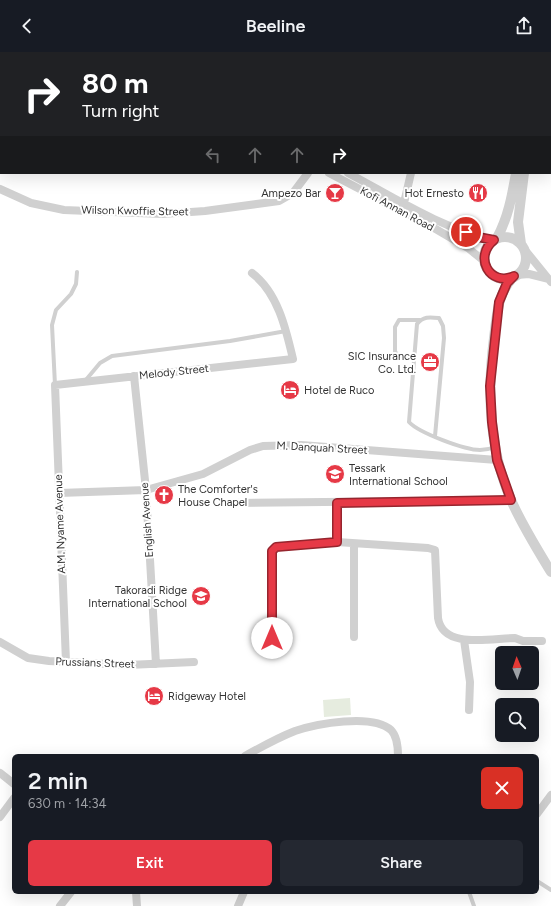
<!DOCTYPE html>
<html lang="en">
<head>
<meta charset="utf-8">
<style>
  :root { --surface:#171b24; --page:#242831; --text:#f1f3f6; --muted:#9ea1a6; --accent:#e63946 }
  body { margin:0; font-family:Figtree,sans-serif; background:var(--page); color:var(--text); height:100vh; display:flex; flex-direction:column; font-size:15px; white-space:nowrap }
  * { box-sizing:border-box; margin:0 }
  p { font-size:13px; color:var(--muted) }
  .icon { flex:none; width:22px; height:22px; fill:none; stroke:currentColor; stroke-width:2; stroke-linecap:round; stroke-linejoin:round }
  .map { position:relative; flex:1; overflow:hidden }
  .sheet { position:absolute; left:12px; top:702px; width:527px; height:140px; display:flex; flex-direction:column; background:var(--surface); border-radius:6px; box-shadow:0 4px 16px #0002 }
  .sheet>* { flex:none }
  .top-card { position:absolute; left:0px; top:0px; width:551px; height:122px; box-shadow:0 4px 16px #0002; background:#202124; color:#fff; overflow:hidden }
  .needle { width:26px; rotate:358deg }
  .buttons { position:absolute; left:495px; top:594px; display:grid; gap:8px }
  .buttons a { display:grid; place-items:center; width:44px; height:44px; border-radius:6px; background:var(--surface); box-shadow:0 4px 16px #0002; font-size:20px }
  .pin { position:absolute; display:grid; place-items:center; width:34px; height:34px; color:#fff; margin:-17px; border:2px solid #fff; border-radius:50%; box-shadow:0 1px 4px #0007 }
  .me { position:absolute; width:44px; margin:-22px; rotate:0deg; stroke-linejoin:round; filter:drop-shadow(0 0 3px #0008) }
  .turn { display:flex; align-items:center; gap:14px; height:84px; padding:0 16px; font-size:18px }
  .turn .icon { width:52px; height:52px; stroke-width:2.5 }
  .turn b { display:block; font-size:28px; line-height:34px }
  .lanes { display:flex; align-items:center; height:38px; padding:0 16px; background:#0003; justify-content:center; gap:20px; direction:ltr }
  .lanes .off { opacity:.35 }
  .round { display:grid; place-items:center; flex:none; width:42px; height:42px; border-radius:6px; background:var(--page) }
  .summary { display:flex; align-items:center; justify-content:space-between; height:68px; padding:0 16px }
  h1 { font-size:24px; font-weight:600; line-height:30px }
  .button { display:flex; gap:8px; margin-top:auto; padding:8px 16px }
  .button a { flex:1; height:46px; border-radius:6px; background:var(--accent); color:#fff; font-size:16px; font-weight:600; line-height:46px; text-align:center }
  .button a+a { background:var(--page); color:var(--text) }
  header { display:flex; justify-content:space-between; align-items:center; height:52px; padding:0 16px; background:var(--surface); font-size:18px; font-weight:600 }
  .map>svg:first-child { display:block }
</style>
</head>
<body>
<header><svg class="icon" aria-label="back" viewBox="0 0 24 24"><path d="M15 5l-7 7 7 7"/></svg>Beeline<svg class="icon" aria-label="share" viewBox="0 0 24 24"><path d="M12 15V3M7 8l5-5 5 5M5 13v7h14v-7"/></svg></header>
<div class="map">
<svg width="551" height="854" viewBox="0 0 551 854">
  <rect width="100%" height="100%" fill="#fff"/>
  <path fill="#e6ecdf" d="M350,646L351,663L324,665L323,648Z"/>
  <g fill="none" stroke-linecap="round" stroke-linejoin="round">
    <path stroke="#d0d0d0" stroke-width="4" d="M414,306L398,303L395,300V275L399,268H420
      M85,329L100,311L112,304L230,289L286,279
      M55,333L52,273L56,258L71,242L76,232L77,220
      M435,384L444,286L443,274L439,266C430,265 423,264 417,272L409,370C419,381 465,398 480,398C486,398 490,397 495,395
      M537,829L551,838
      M469,840L474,854"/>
    <path stroke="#d0d0d0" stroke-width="8" d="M113,0L114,1
      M130,0L132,1
      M263,0L265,1
      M27,1L28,0
      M34,1L35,0
      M324,1V0
      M441,1V0
      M0,43H1
      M0,65L1,63
      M329,121L434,176L468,196L484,209
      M348,121C393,145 444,178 494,188
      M0,137L31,151L64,158L162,162L205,159L279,149L293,141L308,121
      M404,151L411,121
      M525,198L551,230
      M517,223L529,222L549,227
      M134,324L146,438L156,612
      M59,441L146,438L203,422L250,398L263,394L301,393L497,408
      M233,451L511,448
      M337,451V490
      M354,585V492
      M273,586V497L276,495L337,490L428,496L435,498L438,566C443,598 492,586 515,586L523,589H542
      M464,588L470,630L469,658
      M0,590L28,606L49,609L128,613L194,610
      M66,610L55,333L293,307C286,277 278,241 252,221
      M245,704C261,695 277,686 295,679C316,672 372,661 391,678C397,684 398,695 398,704
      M0,721L14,732
      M537,762L551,743
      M0,765L14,746
      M136,840L137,854
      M60,854L71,840
      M238,854L244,840"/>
    <path stroke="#d0d0d0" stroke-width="10" d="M535,1V0
      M543,1V0
      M484 206a21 21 0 1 1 42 0a21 21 0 1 1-42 0Z
      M497,186C508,166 512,144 516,121
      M521,192L518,170L524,121
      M514,224C497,242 497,263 494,286C487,340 489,397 511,448C522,473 537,497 551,520"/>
  </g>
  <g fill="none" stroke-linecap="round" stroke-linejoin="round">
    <g stroke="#96252e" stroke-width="10">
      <path id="route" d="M272,586V499L276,495L337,490V451L511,448L497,408L492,370L490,334L499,250L507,231L514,224C490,235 473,205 494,188L478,185L466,180"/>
    </g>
    <use href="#route" stroke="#e63946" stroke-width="7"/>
  </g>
  <defs>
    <g id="bar-disc" transform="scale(1)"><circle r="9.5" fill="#e63946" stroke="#fff"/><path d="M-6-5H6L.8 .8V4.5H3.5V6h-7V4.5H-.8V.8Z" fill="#fff"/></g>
    <g id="restaurant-disc" transform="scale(1)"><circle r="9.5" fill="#e63946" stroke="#fff"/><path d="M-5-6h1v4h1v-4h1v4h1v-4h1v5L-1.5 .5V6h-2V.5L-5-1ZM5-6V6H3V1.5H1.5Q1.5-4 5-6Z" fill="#fff"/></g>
    <g id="office-disc" transform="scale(1)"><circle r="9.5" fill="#e63946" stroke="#fff"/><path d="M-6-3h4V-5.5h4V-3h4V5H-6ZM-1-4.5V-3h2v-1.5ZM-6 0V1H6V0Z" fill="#fff"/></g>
    <g id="hotel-disc" transform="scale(1)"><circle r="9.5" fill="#e63946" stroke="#fff"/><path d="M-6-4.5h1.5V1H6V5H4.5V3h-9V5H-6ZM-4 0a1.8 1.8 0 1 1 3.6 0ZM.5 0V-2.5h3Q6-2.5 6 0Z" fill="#fff"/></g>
    <g id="school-disc" transform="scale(1)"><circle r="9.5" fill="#e63946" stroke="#fff"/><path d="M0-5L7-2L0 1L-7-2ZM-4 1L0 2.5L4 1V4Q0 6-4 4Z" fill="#fff"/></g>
    <g id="church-disc" transform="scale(1)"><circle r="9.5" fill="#e63946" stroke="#fff"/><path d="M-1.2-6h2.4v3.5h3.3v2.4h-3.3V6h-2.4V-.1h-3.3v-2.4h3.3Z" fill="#fff"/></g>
  </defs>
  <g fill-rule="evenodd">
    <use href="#bar-disc" x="335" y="141"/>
    <use href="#restaurant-disc" x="478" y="141"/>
    <use href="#office-disc" x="430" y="310"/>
    <use href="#hotel-disc" x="290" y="338"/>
    <use href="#school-disc" x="335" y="422"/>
    <use href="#church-disc" x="164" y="443"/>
    <use href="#school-disc" x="201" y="544"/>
    <use href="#hotel-disc" x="154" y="644"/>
  </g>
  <g text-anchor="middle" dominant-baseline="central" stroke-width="4" stroke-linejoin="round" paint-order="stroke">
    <g font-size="11" fill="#333" stroke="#fff" text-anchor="end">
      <text x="321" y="141">Ampezo Bar</text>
      <text x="464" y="141">Hot Ernesto</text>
      <text x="416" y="304">SIC Insurance<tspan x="416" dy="13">Co. Ltd.</tspan></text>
      <text x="304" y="338" text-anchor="start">Hotel de Ruco</text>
      <text x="349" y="416" text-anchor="start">Tessark<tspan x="349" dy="13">International School</tspan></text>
      <text x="178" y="437" text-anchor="start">The Comforter's<tspan x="178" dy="13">House Chapel</tspan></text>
      <text x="187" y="538">Takoradi Ridge<tspan x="187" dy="13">International School</tspan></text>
      <text x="168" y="644" text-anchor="start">Ridgeway Hotel</text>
    </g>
    <g font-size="11" fill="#333" stroke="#fff">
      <text transform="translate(397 157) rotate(28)">Kofi Annan Road</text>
      <text transform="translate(135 159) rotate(1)">Wilson Kwoffie Street</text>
      <text transform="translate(174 320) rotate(-6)">Melody Street</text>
      <text transform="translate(322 396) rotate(3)">M. Danquah Street</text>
      <text transform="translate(147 468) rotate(-94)">English Avenue</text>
      <text transform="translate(60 472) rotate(-92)">A.M. Nyame Avenue</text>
      <text transform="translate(95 611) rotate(2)">Prussians Street</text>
    </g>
  </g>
</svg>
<div class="buttons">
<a><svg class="needle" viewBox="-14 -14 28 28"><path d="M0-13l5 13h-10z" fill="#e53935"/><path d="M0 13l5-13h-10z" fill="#9ea1a6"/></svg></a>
<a><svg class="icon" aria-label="search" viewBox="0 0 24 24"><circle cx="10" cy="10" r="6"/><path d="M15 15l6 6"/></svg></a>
</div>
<div class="pin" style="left:466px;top:180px;background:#d93025"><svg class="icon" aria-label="arrive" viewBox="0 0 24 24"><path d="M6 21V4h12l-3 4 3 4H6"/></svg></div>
<svg class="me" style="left:272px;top:586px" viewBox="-20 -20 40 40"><circle r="19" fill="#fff"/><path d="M0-13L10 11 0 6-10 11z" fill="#e63946"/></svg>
<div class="top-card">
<div class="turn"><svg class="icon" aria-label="right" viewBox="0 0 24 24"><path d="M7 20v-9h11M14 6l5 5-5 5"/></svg><div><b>80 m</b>Turn right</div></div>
<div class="lanes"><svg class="icon off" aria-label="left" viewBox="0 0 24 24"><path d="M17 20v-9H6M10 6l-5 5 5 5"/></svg><svg class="icon off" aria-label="ahead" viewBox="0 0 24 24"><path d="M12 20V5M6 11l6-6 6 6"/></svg><svg class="icon off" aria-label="ahead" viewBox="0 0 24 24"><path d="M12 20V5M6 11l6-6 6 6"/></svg><svg class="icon" aria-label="right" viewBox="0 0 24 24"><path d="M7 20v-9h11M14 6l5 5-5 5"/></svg></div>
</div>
<section class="sheet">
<div class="summary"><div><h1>2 min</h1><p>630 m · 14:34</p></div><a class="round" style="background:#d93025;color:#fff"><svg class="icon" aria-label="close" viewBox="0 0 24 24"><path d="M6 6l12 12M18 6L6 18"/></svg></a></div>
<div class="button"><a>Exit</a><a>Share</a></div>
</section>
</div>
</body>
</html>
